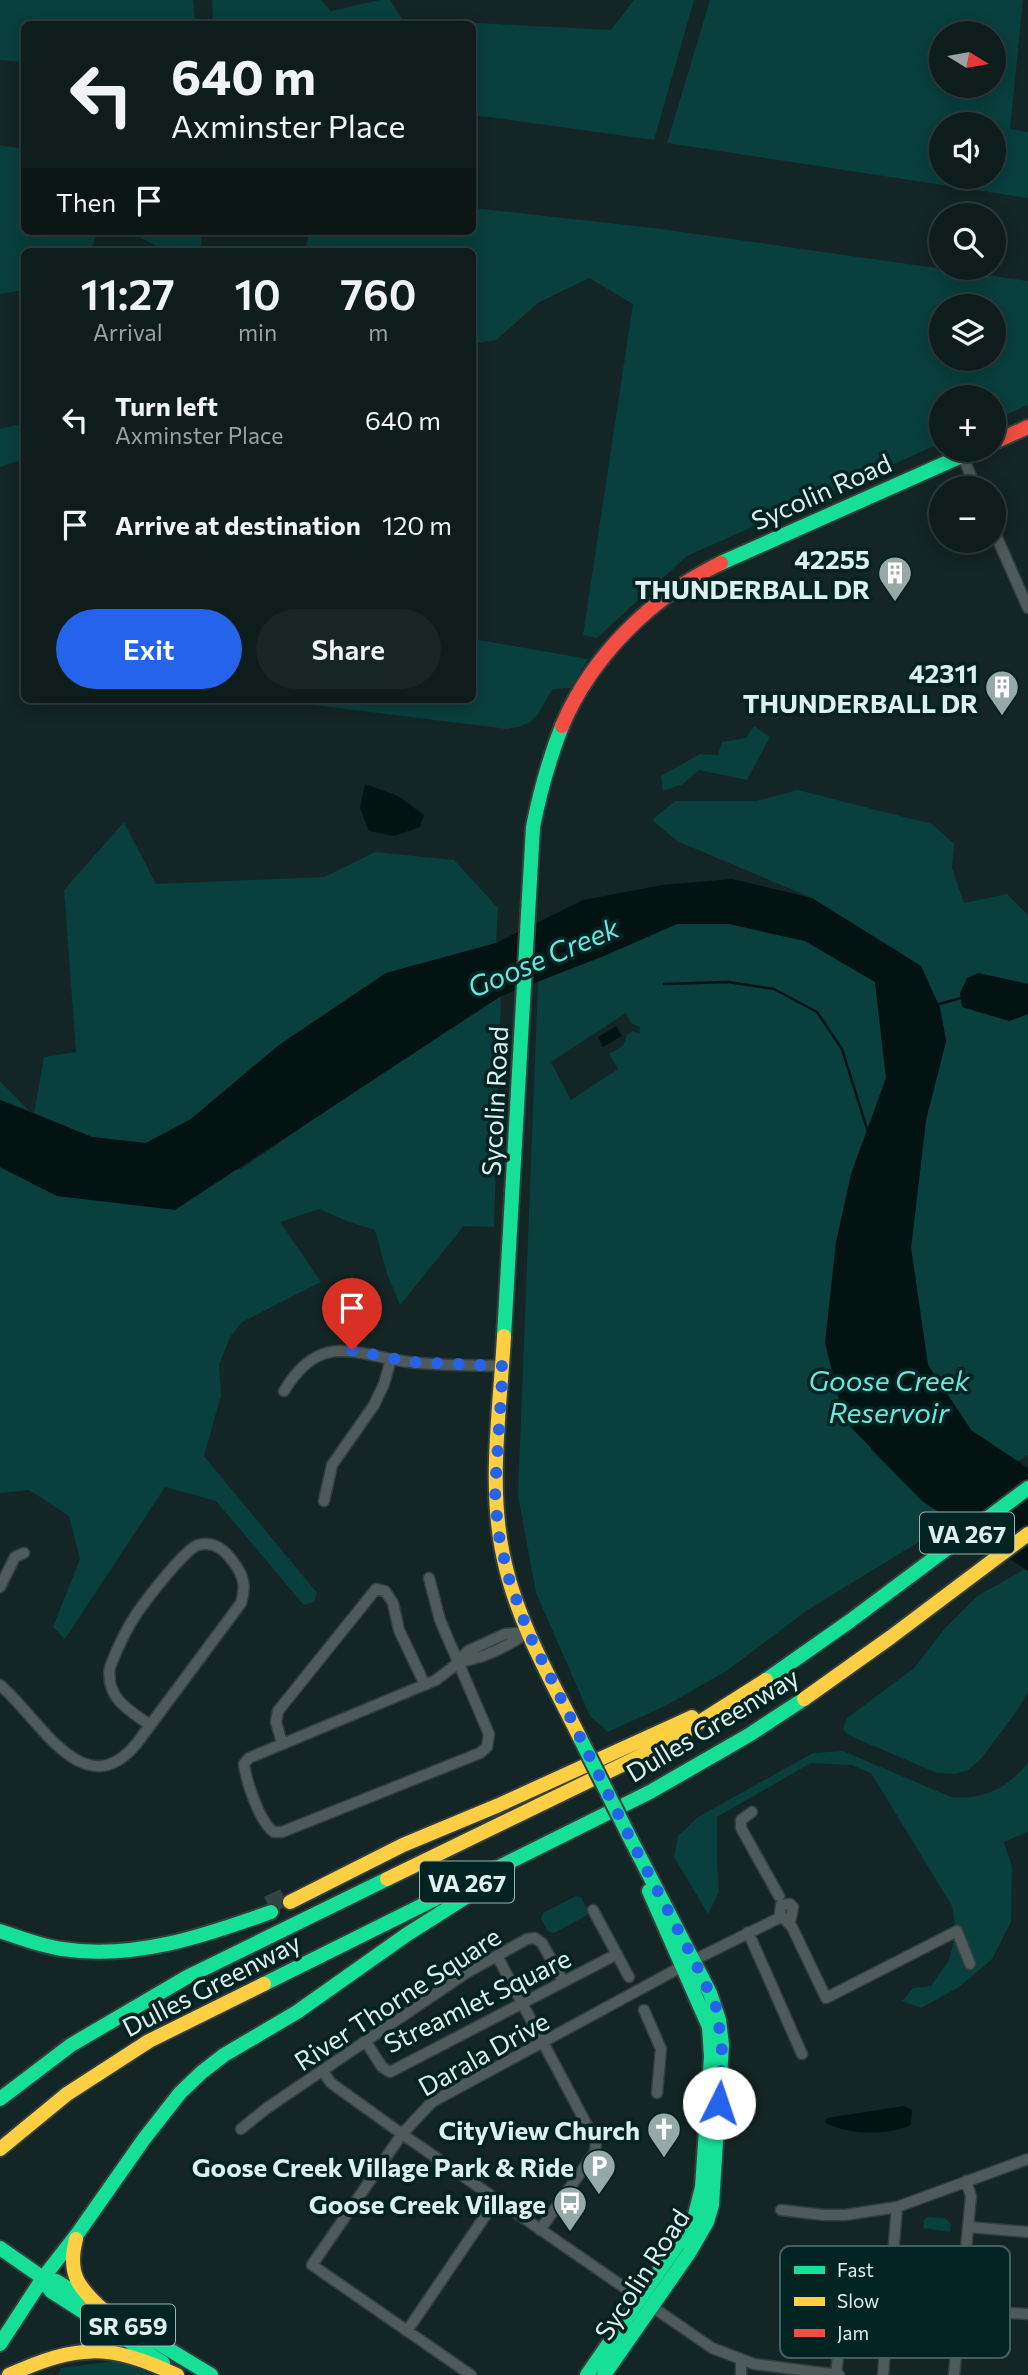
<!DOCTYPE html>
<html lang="en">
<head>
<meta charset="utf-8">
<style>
  :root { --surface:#0e1c1b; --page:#172524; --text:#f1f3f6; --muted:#9ba1a3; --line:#2e3a3a; --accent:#2563eb }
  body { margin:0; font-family:Commissioner,sans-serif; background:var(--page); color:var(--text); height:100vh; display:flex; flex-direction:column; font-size:26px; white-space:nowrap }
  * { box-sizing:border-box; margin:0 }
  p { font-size:23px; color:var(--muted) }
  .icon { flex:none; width:38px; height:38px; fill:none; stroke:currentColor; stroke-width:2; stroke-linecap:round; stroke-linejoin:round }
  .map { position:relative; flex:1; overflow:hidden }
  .details { position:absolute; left:21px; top:248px; width:455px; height:455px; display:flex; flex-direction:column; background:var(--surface); border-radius:10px; box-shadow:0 4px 18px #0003,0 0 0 2px var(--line) }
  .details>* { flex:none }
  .guide { position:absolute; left:21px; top:21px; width:455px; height:214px; border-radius:10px; box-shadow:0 4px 18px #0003,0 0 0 2px var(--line); background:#0e1c1b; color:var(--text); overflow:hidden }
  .needle { width:46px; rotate:101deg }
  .fabs { position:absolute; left:929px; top:21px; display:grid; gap:14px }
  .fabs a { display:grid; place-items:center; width:77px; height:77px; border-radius:50%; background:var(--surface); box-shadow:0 4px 18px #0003,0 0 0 2px var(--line); font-size:35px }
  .pin { position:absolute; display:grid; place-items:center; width:60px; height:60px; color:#fff; margin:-72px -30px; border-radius:50% 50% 50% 0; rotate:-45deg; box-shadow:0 0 7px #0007 }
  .pin .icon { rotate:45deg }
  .me { position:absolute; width:77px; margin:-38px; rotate:4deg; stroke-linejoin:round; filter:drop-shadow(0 0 5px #0008) }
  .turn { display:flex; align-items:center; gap:24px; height:147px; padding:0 35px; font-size:32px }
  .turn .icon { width:91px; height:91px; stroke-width:2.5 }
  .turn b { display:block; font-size:49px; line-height:60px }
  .then { display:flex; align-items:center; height:66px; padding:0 35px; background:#0003; gap:14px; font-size:26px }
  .eta { display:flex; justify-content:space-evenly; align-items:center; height:119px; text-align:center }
  .eta b { font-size:42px; font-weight:600; line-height:49px }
  .cta { display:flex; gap:14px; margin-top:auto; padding:14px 35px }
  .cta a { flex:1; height:80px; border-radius:42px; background:var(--accent); color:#fff; font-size:28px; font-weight:600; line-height:80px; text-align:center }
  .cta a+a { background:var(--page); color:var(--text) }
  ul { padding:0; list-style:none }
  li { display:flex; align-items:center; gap:21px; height:105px; padding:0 35px }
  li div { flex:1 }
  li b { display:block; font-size:26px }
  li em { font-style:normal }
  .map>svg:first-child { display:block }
</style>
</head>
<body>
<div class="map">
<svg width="1028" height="2375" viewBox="0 0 1028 2375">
  <rect width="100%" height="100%" fill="#132524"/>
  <path fill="#093f3d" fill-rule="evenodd" d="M0,0H193L195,24H24V62L0,60Z
    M212,0H321L331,11L379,0H390L402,19L611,30L634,0H694L654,140L473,115L472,24H213Z
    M710,0H1023L1010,129L1028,132V198L667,143ZM942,33H994V86H942ZM942,124H994V177H942Z
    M0,145L24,149V231H98L90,252H24V290L0,294Z
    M473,208L654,228L1028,281V405L994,420V397H942L941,443L687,556L597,638L583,635L633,304L589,278L538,303L496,340L473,344L472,252H304L310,231H472ZM942,306H994V359H942Z
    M126,231H200L202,252H157V246Z
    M24,423V459L0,467V429Z
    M473,639L588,659L571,688L553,689C536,713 541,724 507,729L298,703L297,700H472Z
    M754,726L770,737L747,780L699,770L683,784L663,791L661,776L700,754L718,755L722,742L746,738Z
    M798,790L932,824L954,844L952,868L964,903L1007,894L1028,915V984L978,973L1009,1021L1028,1014V1455L1017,1462L971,1430L928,1365L911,1248L926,1120L946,1041L940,1008L921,966L812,898L677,841L652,820L675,801H756Z
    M124,822L156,884L324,877L375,852L454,860L498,908L496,943L386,973L279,1045L191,1119L146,1143L92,1137L34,1113L44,1057L76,1052L64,890Z
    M677,924H729L805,941L875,982L886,1078L851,1174L871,1450L922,1501L953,1521L806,1611L728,1670L667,1705L608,1732L590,1716L536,1593L518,1495L538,982ZM626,1013L631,1023L640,1027L639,1033L632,1031L627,1035L623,1046L609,1054L618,1069L571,1100L551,1062Z
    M501,996L494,1227L464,1226L400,1305L387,1274L375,1230L349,1222L319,1209L280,1222L321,1282L242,1322L230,1337L219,1365L221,1396L204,1456L317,1593L314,1602L304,1605L302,1603L216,1501L165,1487L65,1639L53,1627L80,1559L69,1516L29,1490L0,1493V1167L57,1196L241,1169L393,1065Z
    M0,1081L29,1111L0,1100Z
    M1025,1569L1028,1571V1693L1016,1712L981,1759L968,1770L955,1774L937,1773L848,1735L843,1729L847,1718L914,1668L946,1627L977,1596Z
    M843,1751L951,1797C984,1800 1007,1788 1028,1763V1832L1004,1842L1012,1867L1011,1922L992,1959L959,1987L921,2008L902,2001L913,1988L931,1986L949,1960L956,1932L952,1906L871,1773L851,1765L811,1763L717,1817V1861L719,1892L708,1914L674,1857L678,1836L698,1817L813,1753Z
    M576,1896L581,1897L588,1911L586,1916L554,1933L548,1931L541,1919L543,1913Z
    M927,2217L945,2218L951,2224L950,2232L923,2228L924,2220Z
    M115,2361L133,2365L152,2375H58L61,2368Z"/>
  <path fill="#021312" d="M365,784L398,796L424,815L420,827L394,836L369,831L360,808Z
    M732,879L812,898L921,966L940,1008L946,1041L926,1120L911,1248L928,1365L971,1430L1028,1468V1571L922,1501L844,1420L825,1343L836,1242L851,1174L886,1078L875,982L805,941L729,924H677L604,956L501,996L175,1210L57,1196L0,1167V1100L92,1137L146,1143L191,1119L279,1045L386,973L496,943L583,900L662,885Z
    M978,973L1028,984V1014L1009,1021L962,1007L960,993L967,978Z
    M616,1026L622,1036L603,1047L598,1037Z
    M904,2106L912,2110L911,2125C887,2136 847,2135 824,2122L827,2118Z"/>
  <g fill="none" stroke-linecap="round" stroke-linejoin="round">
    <path stroke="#021312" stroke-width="2.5" d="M664,984L728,982L774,989L817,1012L842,1049L868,1132
      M939,1004L961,998"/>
    <path stroke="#314342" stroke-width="18" stroke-dasharray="18 9" stroke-linecap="butt" d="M268,1905L287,1896"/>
    <g stroke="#323f3e" stroke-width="13">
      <path id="street" d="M962,455L976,488
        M994,531L1028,608
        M284,1391C321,1330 354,1355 409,1362C440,1366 472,1365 503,1366
        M324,1501L332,1465L374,1405L384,1384L391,1359
        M429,1578L440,1620L489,1734L487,1747L480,1753L282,1832H274C260,1823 246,1781 244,1764L249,1758L436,1680L453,1667L468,1651L505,1634L528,1632C507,1647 483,1659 457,1662
        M0,1587L15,1557L24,1553
        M0,1685C38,1716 84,1809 137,1743L241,1603C246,1587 244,1576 234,1563C225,1550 215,1541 198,1545C185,1549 146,1600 137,1613C126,1629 117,1649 110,1667C105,1697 128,1710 150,1725
        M282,1743L276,1722L278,1711L376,1589L385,1591L393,1603L399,1630L425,1685
        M752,1812L741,1820V1828L779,1896
        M593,1910L629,1977
        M785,1919L791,1918L793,1907L790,1904L781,1905L780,1914L792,1927L826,1998L957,1931L970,1964
        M748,1932L802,2054
        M497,1956L596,2142L595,2152L540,2230
        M644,2010L661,2049L657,2093
        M366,2042L382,2067L390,2072L617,1954
        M322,2070L331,2083L402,2134L712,2348L754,2364L839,2375
        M241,2129L267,2108L466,1973L527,1939L535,1938L542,1943L563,1981
        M781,2210L824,2215H845L897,2207L1028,2159
        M969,2227L1028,2232
        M961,2310L1028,2314
        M407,2331L496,2200
        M471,2375L312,2265L402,2134L432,2102L694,1960L781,1917
        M741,2375V2360
        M836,2375L848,2259
        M883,2375L897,2207
        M954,2375L971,2196L966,2181"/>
    </g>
    <g stroke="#323f3e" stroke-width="18">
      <path id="fast" d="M721,563L975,450
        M504,1336L533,827C540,792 549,759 562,726
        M766,1680L850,1621L1028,1488
        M0,1931C20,1938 41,1946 62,1949C134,1960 204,1936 271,1912
        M264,1984L650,1792L749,1735L804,1699
        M0,2099L71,2045L187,1977L387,1879
        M0,2248L43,2278L51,2291L163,2363
        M43,2278L56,2281L211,2375
        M0,2344L43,2278L78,2233L144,2139L180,2093L202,2072L224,2055L297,2012L406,1935L491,1881
        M587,2375L689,2228L695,2215L702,2187L711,2057L709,2027L649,1891
        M604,2375L689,2253L707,2222L712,2205L722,2045L719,2020L710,1993L631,1840"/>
    </g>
    <g stroke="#323f3e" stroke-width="18">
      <path id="slow" d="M504,1336C500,1411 487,1490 505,1564C519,1626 553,1683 581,1740
        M804,1699L891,1637L1028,1534
        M387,1879L665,1744L766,1680
        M290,1902L403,1845L499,1805L692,1717
        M0,2149L67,2094L149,2041L264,1984
        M76,2239C67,2274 78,2287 103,2310
        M9,2375C78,2344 108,2343 177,2375"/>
    </g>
    <g stroke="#323f3e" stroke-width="18">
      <path id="jam" d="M994,442L1028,427
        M562,726C592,655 653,596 721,563"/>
    </g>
    <use href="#street" stroke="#4f5b5b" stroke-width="10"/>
    <use href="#fast" stroke="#16e098" stroke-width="14"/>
    <use href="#slow" stroke="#ffcf43" stroke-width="14"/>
    <use href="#jam" stroke="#f24e42" stroke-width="14"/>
    <g stroke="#323f3e" stroke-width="18" stroke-linecap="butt">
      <path id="fast-bridge" d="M581,1740L631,1840"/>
    </g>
    <use href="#fast-bridge" stroke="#16e098" stroke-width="14"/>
  </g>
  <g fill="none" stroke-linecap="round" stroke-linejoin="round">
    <path stroke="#2563eb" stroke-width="12" stroke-dasharray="0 21.6" d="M352,1350L410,1362L503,1366L495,1491L498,1531L508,1576L528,1632L631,1840L696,1964L716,2007L722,2045L719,2103"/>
  </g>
  <defs>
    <g id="building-pin" transform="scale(1.75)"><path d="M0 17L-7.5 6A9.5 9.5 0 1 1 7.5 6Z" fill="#97a9a7" stroke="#012322"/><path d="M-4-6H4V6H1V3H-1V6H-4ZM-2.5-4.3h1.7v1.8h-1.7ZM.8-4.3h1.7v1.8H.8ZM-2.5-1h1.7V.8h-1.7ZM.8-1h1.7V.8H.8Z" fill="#fff"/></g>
    <g id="church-pin" transform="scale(1.75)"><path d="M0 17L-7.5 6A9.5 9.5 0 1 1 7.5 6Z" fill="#97a9a7" stroke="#012322"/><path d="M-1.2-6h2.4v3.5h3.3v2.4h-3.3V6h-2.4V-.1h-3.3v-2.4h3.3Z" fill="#fff"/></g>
    <g id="parking-pin" transform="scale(1.75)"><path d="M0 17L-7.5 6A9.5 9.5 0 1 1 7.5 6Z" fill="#97a9a7" stroke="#012322"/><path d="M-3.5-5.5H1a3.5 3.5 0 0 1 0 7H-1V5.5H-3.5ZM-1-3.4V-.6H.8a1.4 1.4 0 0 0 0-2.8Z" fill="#fff"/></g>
    <g id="bus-pin" transform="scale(1.75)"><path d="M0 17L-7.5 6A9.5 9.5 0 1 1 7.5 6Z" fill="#97a9a7" stroke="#012322"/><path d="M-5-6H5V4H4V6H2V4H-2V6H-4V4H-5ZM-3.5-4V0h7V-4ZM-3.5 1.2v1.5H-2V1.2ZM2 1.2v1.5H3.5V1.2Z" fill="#fff"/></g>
  </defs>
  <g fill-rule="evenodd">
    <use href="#building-pin" x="895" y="573"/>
    <use href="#building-pin" x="1002" y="687"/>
    <use href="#church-pin" x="664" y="2129"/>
    <use href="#parking-pin" x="599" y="2166"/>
    <use href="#bus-pin" x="570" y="2203"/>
  </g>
  <g text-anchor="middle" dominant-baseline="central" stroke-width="7" stroke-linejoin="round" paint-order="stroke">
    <g fill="#012322" stroke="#9cb2b1" stroke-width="2">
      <rect x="920" y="1512.5" width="94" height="41" rx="5"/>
      <rect x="420" y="1861.5" width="94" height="41" rx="5"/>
      <rect x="81" y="2304.5" width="94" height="41" rx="5"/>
    </g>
    <g font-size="24" font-weight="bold" fill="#def0ee">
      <text x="967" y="1533">VA 267</text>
      <text x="467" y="1882">VA 267</text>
      <text x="128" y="2325">SR 659</text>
    </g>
    <g font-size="26" fill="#def0ee" stroke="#012322">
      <text transform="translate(821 491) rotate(-24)">Sycolin Road</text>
      <text transform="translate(494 1101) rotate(-87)">Sycolin Road</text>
      <text transform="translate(712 1724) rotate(-31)">Dulles Greenway</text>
      <text transform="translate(211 1984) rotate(-27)">Dulles Greenway</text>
      <text transform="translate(397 1998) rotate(-33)">River Thorne Square</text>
      <text transform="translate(477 2000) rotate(-26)">Streamlet Square</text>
      <text transform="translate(483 2053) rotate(-29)">Darala Drive</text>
      <text transform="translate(641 2274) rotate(-57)">Sycolin Road</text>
    </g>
    <g font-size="26" font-weight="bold" fill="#def0ee" stroke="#012322" text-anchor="end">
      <text x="870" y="558">42255<tspan x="870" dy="30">THUNDERBALL DR</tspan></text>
      <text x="978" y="672">42311<tspan x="978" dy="30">THUNDERBALL DR</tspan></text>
      <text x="640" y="2129">CityView Church</text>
      <text x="574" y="2166">Goose Creek Village Park &amp; Ride</text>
      <text x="546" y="2203">Goose Creek Village</text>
    </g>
    <g font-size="28" font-style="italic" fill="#6ae5df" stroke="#012322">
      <text transform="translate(543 957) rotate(-23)">Goose Creek</text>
      <text x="889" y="1380">Goose Creek<tspan x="889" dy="32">Reservoir</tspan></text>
    </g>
  </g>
  <rect x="780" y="2246" width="230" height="112" rx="10" fill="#012322" stroke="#43605f" stroke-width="2"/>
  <rect x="794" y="2266" width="31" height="8" fill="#16e098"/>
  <rect x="794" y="2297" width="31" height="9" fill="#ffcf43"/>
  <rect x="794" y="2329" width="31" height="8" fill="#f24e42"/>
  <g font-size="19" fill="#def0ee">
    <text x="837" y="2277">Fast</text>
    <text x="837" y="2308">Slow</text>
    <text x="837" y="2340">Jam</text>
  </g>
</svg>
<div class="fabs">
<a><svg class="needle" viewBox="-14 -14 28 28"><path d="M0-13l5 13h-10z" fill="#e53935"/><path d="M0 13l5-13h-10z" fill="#9ba1a3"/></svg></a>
<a><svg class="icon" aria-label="sound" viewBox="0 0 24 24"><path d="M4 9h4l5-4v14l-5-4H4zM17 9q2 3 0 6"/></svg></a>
<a><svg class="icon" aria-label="search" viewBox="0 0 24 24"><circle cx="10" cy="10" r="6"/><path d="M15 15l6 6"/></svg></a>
<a><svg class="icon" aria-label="layers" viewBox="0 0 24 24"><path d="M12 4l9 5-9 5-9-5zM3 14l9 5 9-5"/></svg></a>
<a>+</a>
<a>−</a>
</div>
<div class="pin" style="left:352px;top:1350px;background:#d93025"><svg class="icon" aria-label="arrive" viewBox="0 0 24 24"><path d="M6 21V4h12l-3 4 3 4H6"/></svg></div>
<svg class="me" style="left:719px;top:2103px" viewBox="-20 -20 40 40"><circle r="19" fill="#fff"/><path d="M0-13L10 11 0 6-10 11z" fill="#2563eb"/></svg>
<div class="guide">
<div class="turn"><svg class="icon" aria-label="left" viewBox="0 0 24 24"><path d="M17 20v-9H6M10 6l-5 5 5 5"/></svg><div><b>640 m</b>Axminster Place</div></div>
<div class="then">Then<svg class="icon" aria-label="arrive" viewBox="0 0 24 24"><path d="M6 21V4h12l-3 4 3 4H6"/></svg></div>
</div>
<section class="details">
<div class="eta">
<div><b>11:27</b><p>Arrival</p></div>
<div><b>10</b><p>min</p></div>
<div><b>760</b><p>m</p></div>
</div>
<ul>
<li><svg class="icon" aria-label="left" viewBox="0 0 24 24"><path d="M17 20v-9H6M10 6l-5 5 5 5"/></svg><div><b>Turn left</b><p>Axminster Place</p></div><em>640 m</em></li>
<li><svg class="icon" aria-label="arrive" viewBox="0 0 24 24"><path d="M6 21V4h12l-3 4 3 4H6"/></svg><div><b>Arrive at destination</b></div><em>120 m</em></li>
</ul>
<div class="cta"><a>Exit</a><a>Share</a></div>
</section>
</div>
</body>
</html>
